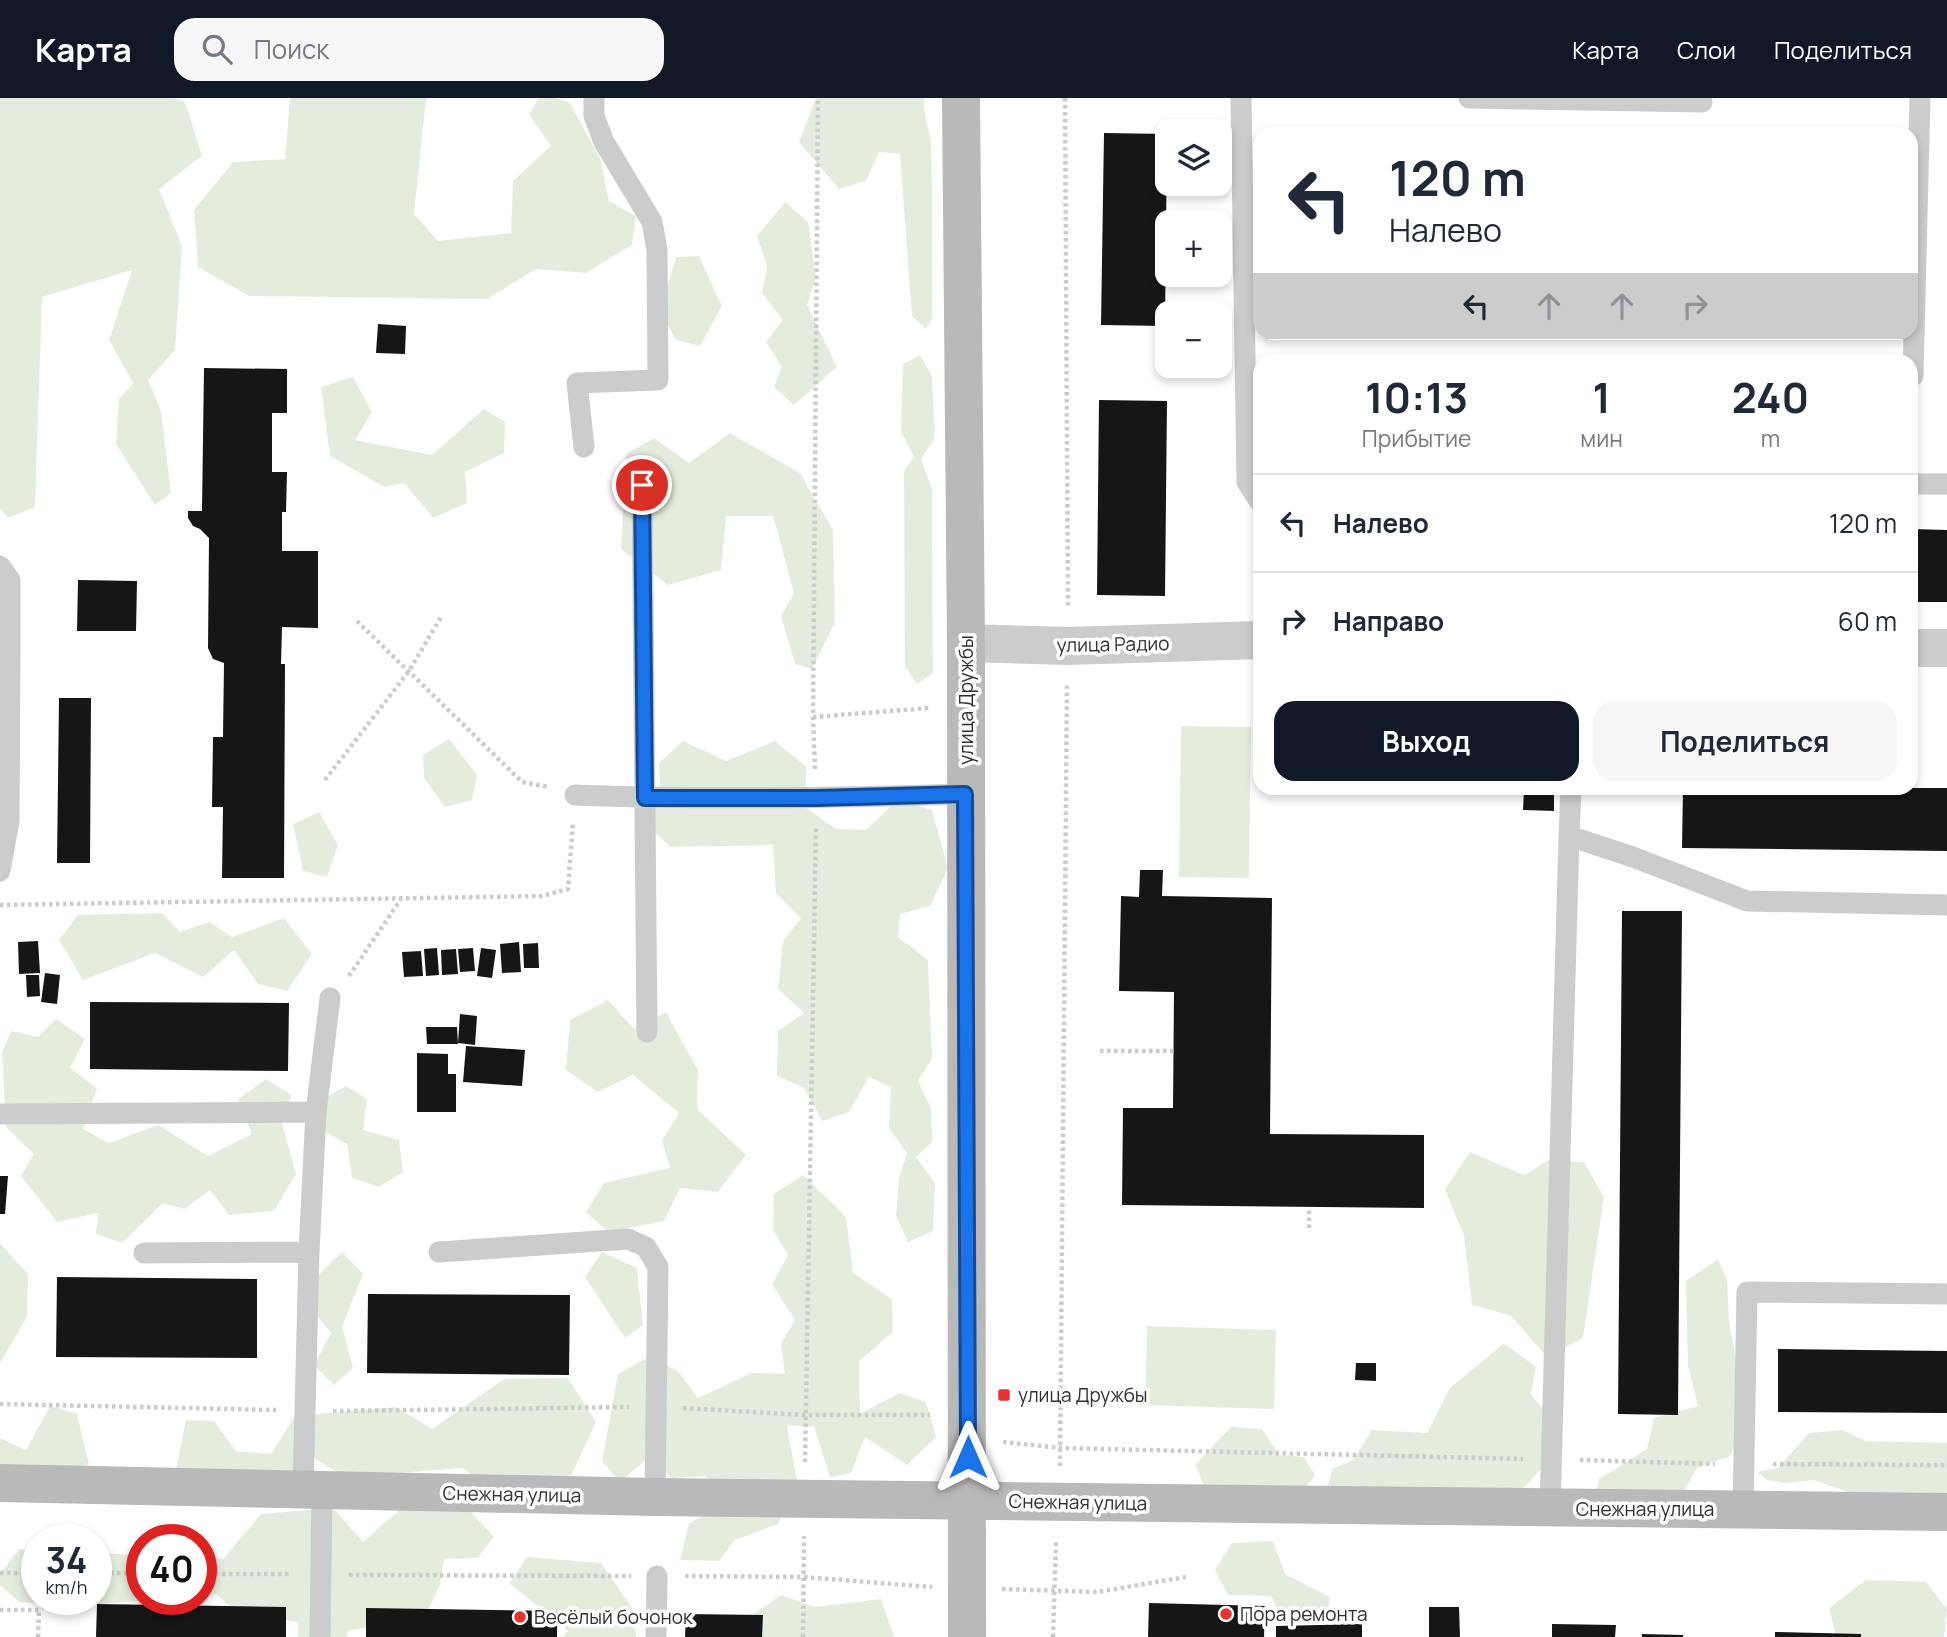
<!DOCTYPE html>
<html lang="ru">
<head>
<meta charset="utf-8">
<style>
  :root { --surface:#fff; --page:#f6f6f7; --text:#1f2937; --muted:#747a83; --line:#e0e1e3; --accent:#111827 }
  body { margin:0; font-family:Manrope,sans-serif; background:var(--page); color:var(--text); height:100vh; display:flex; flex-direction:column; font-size:26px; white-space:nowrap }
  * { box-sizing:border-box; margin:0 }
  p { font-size:23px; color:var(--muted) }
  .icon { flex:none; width:38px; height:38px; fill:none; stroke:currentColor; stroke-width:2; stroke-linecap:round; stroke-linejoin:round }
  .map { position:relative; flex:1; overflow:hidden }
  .panel { position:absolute; left:1253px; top:256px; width:665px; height:441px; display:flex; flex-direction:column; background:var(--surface); border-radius:21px; box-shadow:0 4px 10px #0003 }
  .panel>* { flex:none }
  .banner { position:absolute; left:1253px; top:28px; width:665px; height:214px; border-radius:21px; box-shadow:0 4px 10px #0003; background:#fff; color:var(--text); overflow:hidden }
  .fabs { position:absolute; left:1155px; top:21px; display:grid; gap:14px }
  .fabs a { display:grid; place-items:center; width:77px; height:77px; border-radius:14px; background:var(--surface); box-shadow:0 4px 10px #0003; font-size:35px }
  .speed { position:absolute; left:21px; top:1426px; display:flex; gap:14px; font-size:35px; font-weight:700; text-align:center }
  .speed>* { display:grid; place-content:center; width:91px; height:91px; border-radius:50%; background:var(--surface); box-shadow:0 4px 10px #0003; line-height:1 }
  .speed small { font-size:18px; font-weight:400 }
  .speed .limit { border:10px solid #d22; background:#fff; color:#111 }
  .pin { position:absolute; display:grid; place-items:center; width:60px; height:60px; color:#fff; margin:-30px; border:4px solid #fff; border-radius:50%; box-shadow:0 2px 7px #0007 }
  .me { position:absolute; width:77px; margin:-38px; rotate:0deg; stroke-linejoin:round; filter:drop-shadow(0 0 5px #0008) }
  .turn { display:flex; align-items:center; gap:24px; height:147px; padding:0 21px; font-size:32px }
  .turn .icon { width:91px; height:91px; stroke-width:2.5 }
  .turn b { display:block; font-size:49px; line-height:60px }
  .lanes { display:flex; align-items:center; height:66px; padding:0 21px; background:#0003; justify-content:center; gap:35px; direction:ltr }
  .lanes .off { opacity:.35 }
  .eta { display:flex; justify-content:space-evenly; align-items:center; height:119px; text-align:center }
  .eta b { font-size:42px; font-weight:700; line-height:49px }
  .primary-button { display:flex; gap:14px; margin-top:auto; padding:14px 21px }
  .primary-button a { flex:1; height:80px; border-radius:21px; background:var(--accent); color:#fff; font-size:28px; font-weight:700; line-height:80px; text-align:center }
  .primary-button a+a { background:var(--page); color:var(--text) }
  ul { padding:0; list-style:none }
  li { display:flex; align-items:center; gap:21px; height:98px; padding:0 21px; border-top:2px solid var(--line) }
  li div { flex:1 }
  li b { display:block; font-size:26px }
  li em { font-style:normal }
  header { display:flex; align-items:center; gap:42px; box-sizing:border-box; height:98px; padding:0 35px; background:var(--accent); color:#fff }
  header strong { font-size:33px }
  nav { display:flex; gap:38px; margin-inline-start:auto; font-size:24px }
  .search { width:490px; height:63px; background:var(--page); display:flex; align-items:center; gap:18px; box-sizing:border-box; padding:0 24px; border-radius:21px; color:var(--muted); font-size:26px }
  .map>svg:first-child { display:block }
</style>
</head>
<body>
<header>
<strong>Карта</strong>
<div class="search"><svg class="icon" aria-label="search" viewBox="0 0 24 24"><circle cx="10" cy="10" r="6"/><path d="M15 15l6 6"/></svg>Поиск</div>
<nav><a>Карта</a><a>Слои</a><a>Поделиться</a></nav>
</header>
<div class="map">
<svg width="1947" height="1539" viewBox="0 0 1947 1539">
  <rect width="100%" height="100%" fill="#fff"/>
  <path fill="#e4eddd" d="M0,0H174L185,4L202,58L159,91L182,148L175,252L148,282L161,313L171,395L155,407L116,346L119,301L133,285L109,242L132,172L42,199L35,409L8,420L0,410Z
    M290,0H431L426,1L414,116L438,143L511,135L513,83L551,48L529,16L539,0H556L570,5L601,62L609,103L636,118L632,147L586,175L536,171L487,201L249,198L198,169L194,112L233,64L285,61Z
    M816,0H924C923,20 930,30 931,48C933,105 932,163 932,221L926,231L912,218L900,56L879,54L866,83L839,91L799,44Z
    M785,104L808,124L816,180L807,207L837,269L794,307L774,289L782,269L766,244L783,222L762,195L767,168L757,138Z
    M699,158L722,208L700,248L676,242L660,213L676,159Z
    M920,257L932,278L935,340L921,361L932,391L933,575L917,586L905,569L904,373L914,359L901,334L903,266Z
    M353,279L372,314L355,342L432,357L484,311L505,324L504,355L465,374L467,405L433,420L404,385L384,389L330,358L321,289Z
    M730,335L800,375L833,432L835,524L812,571L795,566L781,518L794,495L773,418H726L721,472L668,487L621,451L626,356L654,340L689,365Z
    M1181,628L1251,629L1249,780L1179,779Z
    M449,641L477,677L472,702L445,709L424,680L423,657Z
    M683,643L726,663L775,643L807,669L804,708L836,731L866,732L897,702L932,712L948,770L930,808L900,816L898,839L928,862L932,961L918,983L931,1010L932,1044L916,1059L935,1085L933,1133L908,1144L896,1118L899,1080L907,1055L889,1030L891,989L869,979L849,1014L822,1023L804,990L777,978L778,933L804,915L778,891L783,843L801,820L776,795L773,747L670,749L643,722L661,702L659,665Z
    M319,714L338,747L327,779L303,773L293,726Z
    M162,815L180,834L209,824L232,839L284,820L312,856L287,893L258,886L234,852L203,879L155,855L83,882L59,842L78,817Z
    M608,902L634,931L666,914L698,972L697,1011L746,1057L718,1094L680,1090L664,1123L608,1134L586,1114L604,1085L670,1070L662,1042L679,1015L633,977L598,994L566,972L570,922Z
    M56,921L85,941L70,970L97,990L83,1031L109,1045L158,1027L208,1058L252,1036L238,1001L266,981L292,997L281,1021L296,1076L274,1113L229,1117L210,1092L185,1111L163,1105L122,1145L96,1136L98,1115L57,1124L21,1078L34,1056L6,1029L2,955L11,933L38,939Z
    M346,988L367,1001L363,1032L399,1042L403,1074L379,1089L352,1080L347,1046L323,1033L321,1002Z
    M1470,1054L1524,1077L1549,1062L1584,1064L1604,1099L1583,1240L1547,1259L1511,1218L1472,1207L1464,1138L1445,1091Z
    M803,1077L846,1119L853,1175L892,1201L893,1234L859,1263L860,1316L899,1295L926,1304L936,1339L907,1367L865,1339L851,1375L830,1379L814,1329L787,1327L797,1384L778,1426L735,1442L719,1463L680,1462L689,1425L719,1410L706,1378L672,1380L647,1361L620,1384L602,1363L618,1276L649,1259L678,1273L698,1300L751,1275L785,1276L781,1245L795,1222L772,1186L788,1157L773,1132L774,1096Z
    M0,1145L28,1176L27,1219L0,1265Z
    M342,1154L363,1176L342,1229L353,1270L334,1287L314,1267L331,1235L315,1215L312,1183Z
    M602,1154L637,1170L643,1227L625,1240L585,1179Z
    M1718,1161L1727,1182L1729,1222L1737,1267L1753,1307L1730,1358L1697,1370L1684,1393L1594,1401L1599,1381L1647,1351L1654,1320L1698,1308L1688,1268L1686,1183Z
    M1147,1228L1276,1232L1274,1311L1145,1307Z
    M1504,1245L1536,1269L1531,1296L1547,1316L1546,1366L1518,1396L1327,1391L1333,1370L1352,1363L1372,1332L1427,1335L1450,1290Z
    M568,1280L596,1324L571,1378L484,1386L463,1370L345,1379L304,1354L286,1391L175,1375L186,1322L214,1323L236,1353L271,1356L295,1318L396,1309L432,1331L504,1281Z
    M50,1308L77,1316L89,1366L64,1388L0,1386V1340L26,1352Z
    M1231,1329L1262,1331L1279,1357L1304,1359L1315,1377L1299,1398L1208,1396L1195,1367Z
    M1843,1332L1865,1343L1947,1345V1396L1860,1398L1814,1382L1784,1385L1767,1382L1757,1374L1778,1370L1809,1335Z
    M333,1410L363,1444L399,1412L471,1414L494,1439L477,1460L444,1461L440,1487L425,1519L348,1533L347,1539H298V1524L239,1517L216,1496L201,1497V1460L223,1461L261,1416Z
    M1273,1443L1285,1476L1330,1499L1328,1522L1282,1521L1271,1498L1228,1497L1215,1472L1232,1445Z
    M19,1451L37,1452V1502H96V1455L142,1457V1502H150L79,1508L19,1504L0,1487V1476Z
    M527,1459L601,1465L634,1513L636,1539H563L568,1533L509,1485Z
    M1866,1482L1926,1484L1947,1511L1944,1539H1836L1829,1510Z
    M781,1497L815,1509L881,1501L894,1539H740L738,1527Z"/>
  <path fill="#161616" d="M1104,35L1167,36L1165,228L1101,227Z
    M378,226L406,228L405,256L376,255Z
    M204,270L287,271V315H272V374H287L286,414H282V453H318V530L282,529L281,566H285L284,780H222L223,709H212L213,639H223L224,565L213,561L208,550L209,440L200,431L193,428L188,420V413H202Z
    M1099,302L1167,303L1165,498L1097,497Z
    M1911,431L1947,432V504H1911Z
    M78,482L137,483L136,533H77Z
    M59,600H91L90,765H57Z
    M1683,690H1947V753L1682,750Z
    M1524,692L1554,693V713L1523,712Z
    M1140,772H1163L1162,798L1272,800L1270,1036L1424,1037V1110L1122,1107L1123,1010H1173L1174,894L1119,893L1121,798L1139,799Z
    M1622,813H1682L1678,1317L1618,1316Z
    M38,843L40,875L19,876L18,844Z
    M519,844L521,874L502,875L500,846Z
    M538,845L539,870H524L523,846Z
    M437,850L439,877L426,878L424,851Z
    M473,850L475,873L460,874L458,851Z
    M481,850L496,852L492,880L477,878Z
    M456,851L458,876L442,877L441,852Z
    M421,853L423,878L404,879L402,854Z
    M45,875L60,877L57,906L41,904Z
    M26,877H39L40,898L27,899Z
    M90,904L289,905L288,973L90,971Z
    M460,916L477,918L475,947L458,945Z
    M426,929H457L458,946H427Z
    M466,948L525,952L522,988L463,984Z
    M417,955L448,956V976H456V1014H417Z
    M0,1078H8L5,1116H0Z
    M57,1179L257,1181V1260L56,1259Z
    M368,1196L570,1197L569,1277L367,1275Z
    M1778,1251L1947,1253V1315L1778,1314Z
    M1356,1265H1376V1283L1355,1282Z
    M1149,1505L1265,1508L1264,1539H1148Z
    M97,1506L286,1509V1539H96Z
    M1429,1509H1459L1460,1539H1429Z
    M366,1510L557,1513V1539H366Z
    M686,1516L763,1517L762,1539H685Z
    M1362,1526V1539H1276V1528Z
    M1552,1526L1616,1527L1615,1539H1552Z
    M1775,1534L1861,1536V1539H1775Z
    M1642,1536L1683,1537V1539H1642Z"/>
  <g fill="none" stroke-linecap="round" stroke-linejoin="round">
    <path stroke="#ccc" stroke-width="4.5" stroke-dasharray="3.5 3.5" stroke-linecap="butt" d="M1065,0L1068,511
      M357,523L522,684L549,689
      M813,619L929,610
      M815,671L813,619L818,0
      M325,682L409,573L441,519
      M0,807L542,798L568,791L573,724
      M349,878L401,801
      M1100,953H1174
      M1309,1130V1109
      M0,1306L276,1312
      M683,1310L805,1317H930
      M333,1313L629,1309
      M1003,1344L1061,1350L1523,1361
      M1580,1362L1715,1366
      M805,1364L816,729
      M1773,1366L1947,1367
      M1060,1368L1067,586
      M0,1475H37
      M96,1475H142
      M201,1476H291
      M349,1477L631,1478
      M685,1478L803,1479L932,1489
      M1002,1491L1097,1494L1186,1479
      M0,1512H39L50,1502
      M38,1539L39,1512
      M803,1539L804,1438
      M1053,1539L1056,1442"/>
    <path stroke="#ccc" stroke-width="21" d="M1241,0L1247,384L1260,404
      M1469,0L1702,4
      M1911,278H1913L1920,0
      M584,349L577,285L658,282L657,152L652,124L604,44L594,18V0
      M1911,386H1947
      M642,387L647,934
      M0,468L10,482V554L9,723L0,773
      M1571,690L1569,738L1633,759L1747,803L1947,807
      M575,697C705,702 835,700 965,696
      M0,1016L316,1014
      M439,1154L628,1141L646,1149L658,1169L655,1399
      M144,1155L309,1154
      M303,1392L309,1154L316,1014L330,900
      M1550,1411L1569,738
      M1743,1412L1747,1194L1947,1196
      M320,1539L322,1392
      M656,1539L657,1478"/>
    <path stroke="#ccc" stroke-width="38" d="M966,545L1068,548L1260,542
      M1911,550H1947"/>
    <path stroke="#b9b9b9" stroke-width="38" d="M961,0L966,545L967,1539
      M0,1385L655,1399L1947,1414"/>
  </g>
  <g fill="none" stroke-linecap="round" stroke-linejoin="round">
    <g stroke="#114b97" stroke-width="18">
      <path id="route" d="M642,387L645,700H816L965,696L968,1359"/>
    </g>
    <use href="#route" stroke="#1a73e8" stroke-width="12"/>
  </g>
  <g fill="#e9302f" stroke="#fff" stroke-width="2.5">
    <rect x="997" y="1290" width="14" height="14" rx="3.5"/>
    <circle cx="1226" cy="1516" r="7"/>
    <circle cx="520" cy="1519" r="7"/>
  </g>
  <g text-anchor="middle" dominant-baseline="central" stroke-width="7" stroke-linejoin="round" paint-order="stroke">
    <g font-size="19" fill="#2f2f2f" stroke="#fff">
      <text transform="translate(1113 546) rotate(-1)">улица Радио</text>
      <text transform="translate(966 602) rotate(-90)">улица Дружбы</text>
      <text transform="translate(512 1396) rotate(1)">Снежная улица</text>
      <text transform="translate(1078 1404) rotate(1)">Снежная улица</text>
      <text x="1645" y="1411">Снежная улица</text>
    </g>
    <g font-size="19" fill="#2f2f2f" stroke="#fff" text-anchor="start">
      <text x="1018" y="1297">улица Дружбы</text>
      <text x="1240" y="1516">Пора ремонта</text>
      <text x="534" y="1519">Весёлый бочонок</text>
    </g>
  </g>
</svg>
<div class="fabs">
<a><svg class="icon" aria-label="layers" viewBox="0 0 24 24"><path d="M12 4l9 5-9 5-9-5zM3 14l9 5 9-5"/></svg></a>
<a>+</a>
<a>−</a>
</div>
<div class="speed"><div>34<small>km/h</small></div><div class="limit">40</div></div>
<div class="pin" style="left:642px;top:387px;background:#d93025"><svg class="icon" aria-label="arrive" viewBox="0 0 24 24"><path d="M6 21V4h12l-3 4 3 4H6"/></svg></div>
<svg class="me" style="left:968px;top:1359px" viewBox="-20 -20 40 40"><path d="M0-17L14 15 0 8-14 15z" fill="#1a73e8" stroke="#fff" stroke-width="4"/></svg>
<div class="banner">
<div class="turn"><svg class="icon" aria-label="left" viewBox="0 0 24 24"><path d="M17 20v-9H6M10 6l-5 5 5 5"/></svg><div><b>120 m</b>Налево</div></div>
<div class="lanes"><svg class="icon" aria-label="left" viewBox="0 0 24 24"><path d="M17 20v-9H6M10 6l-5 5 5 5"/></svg><svg class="icon off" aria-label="ahead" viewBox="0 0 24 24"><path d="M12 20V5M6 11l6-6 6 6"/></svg><svg class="icon off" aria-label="ahead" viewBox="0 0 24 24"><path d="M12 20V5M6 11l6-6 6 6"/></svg><svg class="icon off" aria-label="right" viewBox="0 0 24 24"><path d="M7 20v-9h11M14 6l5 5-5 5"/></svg></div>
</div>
<section class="panel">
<div class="eta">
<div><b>10:13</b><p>Прибытие</p></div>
<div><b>1</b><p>мин</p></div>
<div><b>240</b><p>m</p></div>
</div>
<ul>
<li><svg class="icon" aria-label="left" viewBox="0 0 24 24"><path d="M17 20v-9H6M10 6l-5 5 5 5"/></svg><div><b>Налево</b></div><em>120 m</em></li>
<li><svg class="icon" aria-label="right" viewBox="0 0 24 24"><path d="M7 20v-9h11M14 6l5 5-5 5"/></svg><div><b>Направо</b></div><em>60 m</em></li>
</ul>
<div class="primary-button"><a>Выход</a><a>Поделиться</a></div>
</section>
</div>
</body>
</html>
